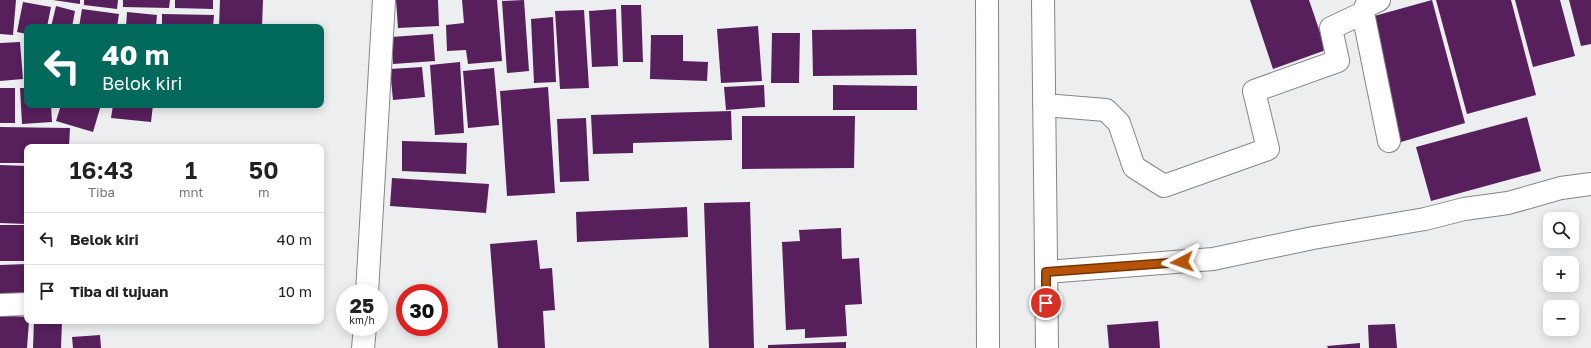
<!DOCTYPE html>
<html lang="id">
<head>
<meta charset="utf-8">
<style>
  :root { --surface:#fff; --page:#f2f2f2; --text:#222; --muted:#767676; --line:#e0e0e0 }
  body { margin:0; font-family:"Golos Text",sans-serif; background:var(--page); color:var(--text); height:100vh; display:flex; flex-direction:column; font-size:15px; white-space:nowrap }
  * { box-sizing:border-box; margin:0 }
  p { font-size:13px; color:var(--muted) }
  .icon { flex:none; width:22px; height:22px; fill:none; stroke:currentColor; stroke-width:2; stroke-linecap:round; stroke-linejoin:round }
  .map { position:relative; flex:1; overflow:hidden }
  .details { position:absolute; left:24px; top:144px; width:300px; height:180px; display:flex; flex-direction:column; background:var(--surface); border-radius:8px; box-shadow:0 2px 10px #0003 }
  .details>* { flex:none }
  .banner { position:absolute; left:24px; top:24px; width:300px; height:84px; border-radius:8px; box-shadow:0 2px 10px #0003; background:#00695c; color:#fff; overflow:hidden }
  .tools { position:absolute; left:1543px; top:212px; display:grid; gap:8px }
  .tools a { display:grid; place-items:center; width:36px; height:36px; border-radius:8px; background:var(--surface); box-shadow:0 2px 10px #0003; font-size:20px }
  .speed { position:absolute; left:336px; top:284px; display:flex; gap:8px; font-size:20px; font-weight:700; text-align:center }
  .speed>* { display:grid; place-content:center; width:52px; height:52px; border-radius:50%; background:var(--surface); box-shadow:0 2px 10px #0003; line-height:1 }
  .speed small { font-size:10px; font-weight:400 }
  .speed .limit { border:6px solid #d22; background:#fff; color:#111 }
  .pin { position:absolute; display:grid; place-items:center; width:34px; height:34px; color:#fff; margin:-17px; border:2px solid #fff; border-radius:50%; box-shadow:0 1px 4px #0007 }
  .me { position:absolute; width:44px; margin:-22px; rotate:266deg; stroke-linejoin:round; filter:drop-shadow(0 0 3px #0008) }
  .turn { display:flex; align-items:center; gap:14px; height:84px; padding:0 12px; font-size:18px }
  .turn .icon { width:52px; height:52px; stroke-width:2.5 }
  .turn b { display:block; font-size:28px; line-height:34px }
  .eta { display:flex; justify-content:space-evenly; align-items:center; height:68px; text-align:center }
  .eta b { font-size:24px; font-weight:600; line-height:28px }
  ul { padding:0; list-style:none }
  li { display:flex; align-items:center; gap:12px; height:52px; padding:0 12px; border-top:1px solid var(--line) }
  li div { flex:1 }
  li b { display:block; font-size:15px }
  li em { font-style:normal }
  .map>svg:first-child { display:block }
</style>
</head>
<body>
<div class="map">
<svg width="1591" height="348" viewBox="0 0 1591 348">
  <rect width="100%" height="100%" fill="#eceeef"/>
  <path fill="#571f5c" d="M0,0H16L13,35L0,34Z
    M53,0H80V4Z
    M84,0H118L117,9L84,5Z
    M123,0H170L169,8L123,7Z
    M175,0H213V9L175,8Z
    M220,0H263L262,27H219Z
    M396,0H438L439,26L398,28Z
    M462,0H497L502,61L468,64L466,50L447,51L446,25L464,23Z
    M524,0L529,71L507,73L502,1Z
    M1250,0H1309L1326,50L1273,69Z
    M1432,0L1465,123L1401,142L1367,18Z
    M1436,0H1511L1536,95L1467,114Z
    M1515,0H1560L1575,56L1533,67Z
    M1569,0H1591V44L1581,46Z
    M23,2L51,7L47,27H27V34L17,32Z
    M621,5H641L643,62H623Z
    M56,6L75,11L72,27H51Z
    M82,9L119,14L117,27H79Z
    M616,9L618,66L592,67L589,11Z
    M584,10L589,88L560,89L555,11Z
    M127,12L157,15L156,27H126Z
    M162,14L214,15L213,27H162Z
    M553,17L556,82L534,83L531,19Z
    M758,26L762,81L721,83L717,29Z
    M916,29L917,75L813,76L812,30Z
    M772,33H800L799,83H771Z
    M433,34L435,61L393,64L391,37Z
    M651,35H683V61L708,62L707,81L650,79Z
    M20,42L23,79L0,81V43Z
    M25,43H27V76H26Z
    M460,62L464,133L435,135L430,65Z
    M422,67L425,97L393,100L390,69Z
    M494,68L499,125L468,128L463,71Z
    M764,85L765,107L726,110L724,87Z
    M833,85L917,86V110H833Z
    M548,87L555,193L507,196L500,91Z
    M0,88H15V123H0Z
    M20,88H27V105H51L52,122L22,124Z
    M61,105H101L93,132L56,121Z
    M113,105H153L151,122L111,118Z
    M731,111L732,140L633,143V153L593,154L591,115Z
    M742,116H855L854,168L742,169Z
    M1527,117L1541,171L1431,201L1416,147Z
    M586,118L589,181L560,182L557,119Z
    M0,127L70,128L69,147H27V163H0Z
    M402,141L467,143L466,174L402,171Z
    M0,165L27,166V224L0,223Z
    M392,178L489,184L486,213L390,206Z
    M750,202L754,348H709L704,203Z
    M687,207L688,237L577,242L576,212Z
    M0,225H27V261H0Z
    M841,228L842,259L859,258L862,304L845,305L847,336L805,338V329L786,330L782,242L800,241L799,230Z
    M537,240L540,269L552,268L555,310L543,311L545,348H498L490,244Z
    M27,264V299L0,300V265Z
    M0,315L27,317V321H29L27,348H0Z
    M34,321H62L61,348H33Z
    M1158,321L1160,348H1109L1107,325Z
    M1395,324L1397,348H1369L1368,325Z
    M100,335L101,348H73L72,337Z
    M846,342V348H768V345Z
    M1360,343V348H1328L1327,346Z"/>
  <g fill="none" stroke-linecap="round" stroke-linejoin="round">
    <g stroke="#858687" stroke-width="24">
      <path id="minor" d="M987,0L988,348
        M1043,0L1047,348
        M1379,0L1366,6L1363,13L1389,141
        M1044,105L1106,110L1119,123L1134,167L1164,186L1268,149L1254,91L1338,61L1331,28L1363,13
        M1046,272L1213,259L1313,238L1425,219L1464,209L1508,203L1561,188L1591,184
        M367,293L384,0
        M0,305L27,304
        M363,348L365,327"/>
    </g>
    <use href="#minor" stroke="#fff" stroke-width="22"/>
  </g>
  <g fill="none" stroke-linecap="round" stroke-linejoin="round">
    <g stroke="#753606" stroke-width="10">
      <path id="route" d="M1046,303V272L1182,262"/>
    </g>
    <use href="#route" stroke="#b45309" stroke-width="7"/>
  </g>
</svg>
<div class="tools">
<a><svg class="icon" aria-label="search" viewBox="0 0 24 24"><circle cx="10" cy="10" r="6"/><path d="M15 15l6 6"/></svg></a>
<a>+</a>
<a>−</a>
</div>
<div class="speed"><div>25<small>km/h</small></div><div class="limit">30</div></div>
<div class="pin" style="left:1046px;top:303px;background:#d93025"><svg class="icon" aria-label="arrive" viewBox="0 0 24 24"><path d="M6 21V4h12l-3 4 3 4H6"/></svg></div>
<svg class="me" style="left:1182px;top:262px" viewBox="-20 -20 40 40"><path d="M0-17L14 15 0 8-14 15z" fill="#b45309" stroke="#fff" stroke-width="4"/></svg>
<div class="banner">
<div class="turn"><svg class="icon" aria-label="left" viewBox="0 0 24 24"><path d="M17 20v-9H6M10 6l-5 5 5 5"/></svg><div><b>40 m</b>Belok kiri</div></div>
</div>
<section class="details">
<div class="eta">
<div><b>16:43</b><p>Tiba</p></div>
<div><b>1</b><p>mnt</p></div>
<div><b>50</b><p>m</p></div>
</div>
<ul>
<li><svg class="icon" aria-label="left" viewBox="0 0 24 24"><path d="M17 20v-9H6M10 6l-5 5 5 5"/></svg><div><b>Belok kiri</b></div><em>40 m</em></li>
<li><svg class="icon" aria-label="arrive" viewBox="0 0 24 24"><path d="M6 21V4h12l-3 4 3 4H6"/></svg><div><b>Tiba di tujuan</b></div><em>10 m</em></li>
</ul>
</section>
</div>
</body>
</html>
